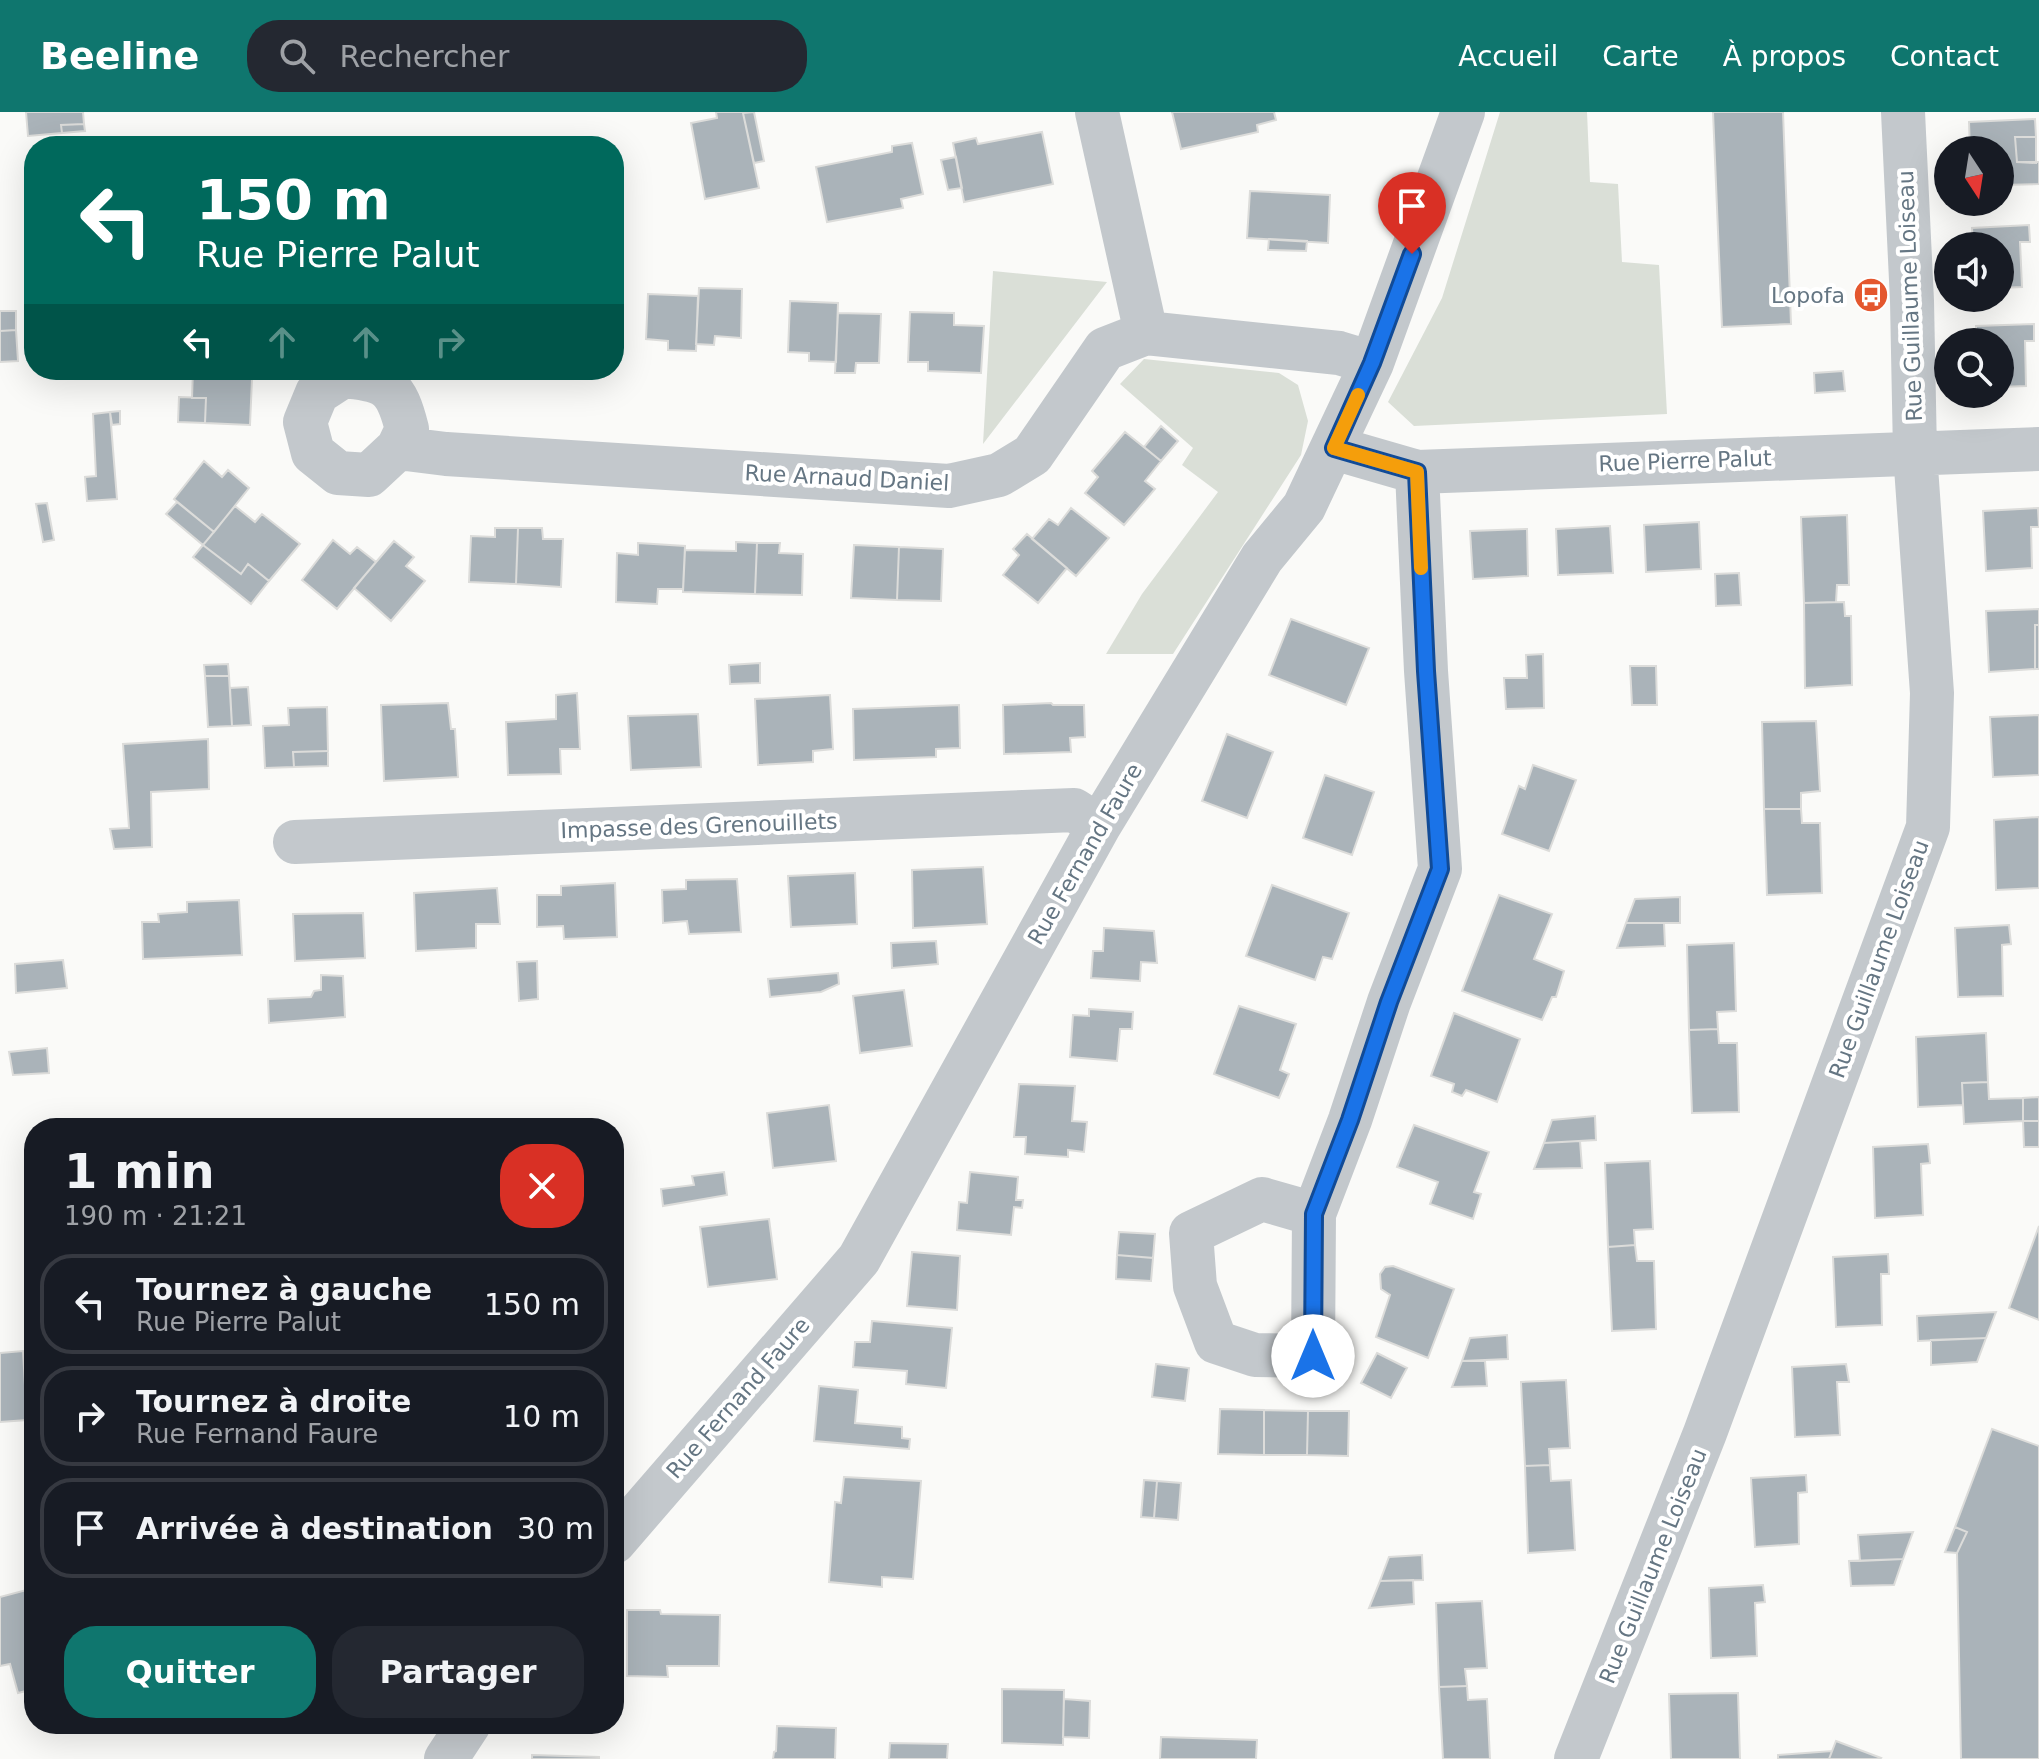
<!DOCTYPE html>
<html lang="fr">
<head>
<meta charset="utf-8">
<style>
  :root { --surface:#171b24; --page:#242831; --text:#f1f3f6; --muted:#9ea1a6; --line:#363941; --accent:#0f766e }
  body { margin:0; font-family:"DejaVu Sans",sans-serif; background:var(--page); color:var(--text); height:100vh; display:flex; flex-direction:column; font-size:30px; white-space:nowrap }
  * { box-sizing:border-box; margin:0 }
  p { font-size:26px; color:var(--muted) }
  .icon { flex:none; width:44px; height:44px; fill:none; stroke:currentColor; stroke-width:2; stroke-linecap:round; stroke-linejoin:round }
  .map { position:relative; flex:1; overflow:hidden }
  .details { position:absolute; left:24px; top:1006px; width:600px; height:616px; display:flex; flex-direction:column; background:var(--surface); border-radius:32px; box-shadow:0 8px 32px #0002 }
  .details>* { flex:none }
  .top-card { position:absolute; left:24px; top:24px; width:600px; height:244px; border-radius:32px; box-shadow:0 8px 32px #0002; background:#00695c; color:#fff; overflow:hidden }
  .needle { width:52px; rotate:168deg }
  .tools { position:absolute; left:1934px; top:24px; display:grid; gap:16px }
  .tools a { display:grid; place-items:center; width:80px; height:80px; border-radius:50%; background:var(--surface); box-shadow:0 8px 32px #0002; font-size:40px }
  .pin { position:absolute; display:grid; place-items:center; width:68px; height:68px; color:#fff; margin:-82px -34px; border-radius:50% 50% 50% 0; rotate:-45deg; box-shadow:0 0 8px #0007 }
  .pin .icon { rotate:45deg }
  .me { position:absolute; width:88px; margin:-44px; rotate:0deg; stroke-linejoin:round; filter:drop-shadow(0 0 6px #0008) }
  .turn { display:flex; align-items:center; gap:28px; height:168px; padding:0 40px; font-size:36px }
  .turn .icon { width:104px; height:104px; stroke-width:2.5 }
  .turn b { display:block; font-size:56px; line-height:68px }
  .lanes { display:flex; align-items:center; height:76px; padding:0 40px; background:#0003; justify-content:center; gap:40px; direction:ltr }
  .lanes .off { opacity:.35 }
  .round { display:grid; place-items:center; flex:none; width:84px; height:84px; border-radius:32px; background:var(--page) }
  .overview { display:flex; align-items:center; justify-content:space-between; height:136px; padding:0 40px }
  h1 { font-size:48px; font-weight:700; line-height:60px }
  .action { display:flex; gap:16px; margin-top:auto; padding:16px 40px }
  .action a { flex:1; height:92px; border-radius:32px; background:var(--accent); color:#fff; font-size:32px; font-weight:700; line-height:92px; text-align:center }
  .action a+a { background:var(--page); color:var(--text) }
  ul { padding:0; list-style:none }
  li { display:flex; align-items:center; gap:24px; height:100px; margin:0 16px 12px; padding:0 24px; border:4px solid var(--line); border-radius:32px }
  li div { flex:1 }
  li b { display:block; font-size:30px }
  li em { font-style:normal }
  header { display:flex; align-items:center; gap:48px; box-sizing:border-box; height:112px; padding:0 40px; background:var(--accent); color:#fff }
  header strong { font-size:38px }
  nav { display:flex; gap:44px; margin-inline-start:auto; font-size:28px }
  .search { width:560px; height:72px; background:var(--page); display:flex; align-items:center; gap:20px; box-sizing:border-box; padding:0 28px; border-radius:32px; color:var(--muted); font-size:30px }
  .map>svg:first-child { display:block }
</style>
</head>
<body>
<header>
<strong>Beeline</strong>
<div class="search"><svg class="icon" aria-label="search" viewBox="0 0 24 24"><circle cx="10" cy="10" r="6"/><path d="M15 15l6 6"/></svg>Rechercher</div>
<nav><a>Accueil</a><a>Carte</a><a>À propos</a><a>Contact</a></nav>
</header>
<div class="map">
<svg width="2039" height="1647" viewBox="0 0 2039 1647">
  <rect width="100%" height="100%" fill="#fafaf8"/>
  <path fill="#dadfd7" d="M1500,0H1587L1590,70L1618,72L1622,150L1659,153L1667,302L1414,314L1388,290L1442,186Z
    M993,159L1107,170L983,332Z
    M1144,247L1279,261L1298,273L1308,309L1301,343L1173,542H1106L1142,482L1218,380L1182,353L1193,336L1120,272Z"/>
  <path fill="#aab3b9" stroke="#dcdcda" stroke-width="2" d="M26,0H83L84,12L61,13L62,21L28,24Z
    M716,0H748L743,1L759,76L705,87L691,11L717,6Z
    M754,0L764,49L754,51L743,1Z
    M1172,0H1274L1276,8L1257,13L1258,20L1181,37Z
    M1713,0H1783L1791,212L1722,215Z
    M2035,7L2036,25H2015L2017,50H2039V72L2000,73V38H1970L1969,10Z
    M84,12L85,19L62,21L61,13Z
    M1042,20L1053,72L964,90L953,31L976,26L978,32Z
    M2015,25H2036V51L2017,50Z
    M912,31L923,82L901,87L903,96L827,110L816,55L892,40V34Z
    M956,45L962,76L948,78L941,48Z
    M1250,79L1330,83L1328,131L1247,126Z
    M2029,113L2030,130H2020L2022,175L2000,176V134H1973L1972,116Z
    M1269,127L1307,129L1306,139L1268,138Z
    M699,176L742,177L741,226L715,224L714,233L696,232Z
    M648,182L698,184L696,239L668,238V229L646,227Z
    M790,189L838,191L836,250L809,249V241L788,240Z
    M0,199H16V218L0,219Z
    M910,200L954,201V213L984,214L981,261L928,259V250H908Z
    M838,201L881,202L879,251H856L855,261H835Z
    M2034,212V229H2025L2026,274L2000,275V230H1976V214Z
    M16,218L18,249L0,250V219Z
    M193,258H243V266L252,267L250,313L205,311L206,286H192Z
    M1843,259L1845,279L1815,281L1814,261Z
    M179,285L206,286L205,311L178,310Z
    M120,299V312L112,313L110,300Z
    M110,300L117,387L87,389L85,365L96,364L93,302Z
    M1161,314L1178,329L1161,349L1144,335Z
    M1125,320L1161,349L1145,369L1155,377L1124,413L1085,381L1098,365L1092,359Z
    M204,349L222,365L228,358L249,376L214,420L174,387Z
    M177,390L214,420L203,433L166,402Z
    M47,391L54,428L43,430L36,392Z
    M235,394L255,410L262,402L300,432L269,469L248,452L241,462L203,433Z
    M1071,396L1109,426L1076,464L1032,427L1049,407L1058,413Z
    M2038,396L2039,415H2031L2032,456L1986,459L1983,399Z
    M1847,403L1849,473H1837L1836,490L1804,491L1801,405Z
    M1699,410L1701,457L1646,460L1644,413Z
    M1610,414L1613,461L1558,463L1556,417Z
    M495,416H518L516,472L469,470L471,424L495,425Z
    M518,416H542L543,427H563L561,475L516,472Z
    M1527,417L1528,464L1473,467L1470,419Z
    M1027,422L1067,456L1038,491L1003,463L1019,443L1013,437Z
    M333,428L350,442L357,435L376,450L337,497L302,468Z
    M394,429L414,445L406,454L425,469L391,509L354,476Z
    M736,430L757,431L755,482L683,480L685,438L736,439Z
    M638,431L685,434L683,477H658L657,492L616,490L617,441L638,443Z
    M757,431H780L779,441L803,442L802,483L755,482Z
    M203,433L241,462L248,452L269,469L251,492L193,445Z
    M854,433L899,435L897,488L851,486Z
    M899,435L943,437L941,489L897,488Z
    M1739,461L1741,493L1716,494L1715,462Z
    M1844,490L1845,504H1851L1852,573L1805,576L1804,491Z
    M2039,497V513H2035V557L1989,560L1986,499Z
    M1291,507L1369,536L1346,593L1269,563Z
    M2035,513H2039V557H2035Z
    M1543,542L1544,596L1506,597L1504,566H1527L1526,543Z
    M760,551V571L730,572L729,553Z
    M228,552L229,564H205L204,553Z
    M1630,554H1656L1657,593H1632Z
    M205,564H229L232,614L208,615Z
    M248,575L251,613L232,614L230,576Z
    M577,581L580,637H560L561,662L508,663L506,610L556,607V583Z
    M830,583L833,637L813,639V650L758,653L755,587Z
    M448,591L451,617H455L458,665L384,669L381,593Z
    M1051,591L1053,593H1084L1085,625L1070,626L1071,640L1004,642L1003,593Z
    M959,593L960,636L936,637V645L854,648L853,597Z
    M327,595L328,639L293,640L294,655L265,656L263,614L289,613L288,596Z
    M698,602L701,655L631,658L628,604Z
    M2039,603V663L1993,665L1990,605Z
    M1816,609L1820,679L1801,681V697H1764L1762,610Z
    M1227,622L1273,640L1247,706L1202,689Z
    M208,627L209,677L151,680L152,735L114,737L110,717L129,716L123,632Z
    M328,639V654L294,655L293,640Z
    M1533,653L1576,668L1549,739L1502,722L1519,674L1525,677Z
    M1325,663L1374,680L1352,743L1303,726Z
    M1764,697H1801L1802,711H1820L1822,781L1767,783Z
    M2039,705V776L1996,778L1994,708Z
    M983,755L987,812L913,816L912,758Z
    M855,761L857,812L791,815L788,764Z
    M737,767L741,820L689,822L687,809L663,811L662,778L686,777V768Z
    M615,771L617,825L564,827L563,814L537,815V783H561V774Z
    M1272,773L1349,801L1332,847L1323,845L1315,868L1246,844Z
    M497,776L500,812H476V836L416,839L414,781Z
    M1499,783L1552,802L1534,847L1564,859L1556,885H1552L1542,908L1462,879Z
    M1680,785V811H1626L1635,787Z
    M239,788L242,843L143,847L142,810H159L158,802L187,800V790Z
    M363,801L365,846L295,849L293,802Z
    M1626,811H1664L1665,834L1617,836Z
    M2009,813L2011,832L2002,833L2003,884L1958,885L1955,816Z
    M1104,816L1154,819L1157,851L1141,850L1140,869L1091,866L1093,839H1103Z
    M936,829L938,852L892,856L891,831Z
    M1734,831L1736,899L1717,900L1718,917L1689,918L1687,833Z
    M63,848L67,876L16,881L15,852Z
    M537,849L538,887L519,889L517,850Z
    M838,861L839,872L821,880L770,885L768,867Z
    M321,863L343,864L345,905L269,911L268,887L311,885L314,879L321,878Z
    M904,878L912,934L860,941L853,884Z
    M1239,894L1296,912L1280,958L1289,962L1279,986L1214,962Z
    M1089,897L1133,900L1132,917H1120L1117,949L1070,945L1073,903L1089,904Z
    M1454,901L1520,927L1497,990L1466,978L1462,984L1452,980L1454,972L1431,964Z
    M1718,917L1719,931H1737L1739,1000L1692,1001L1689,918Z
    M1986,921L1988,970L1962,971L1963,993L1918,995L1916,925Z
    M47,936L49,961L13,963L9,940Z
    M1988,970L1989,987L2023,986V1009L1964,1012L1962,971Z
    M1019,972L1075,974L1072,1009L1087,1010L1084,1040L1068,1038V1045L1025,1042L1026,1025H1014Z
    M2039,985V1009H2023V986Z
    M829,993L836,1049L773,1056L767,1001Z
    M1595,1004L1596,1028L1544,1031L1552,1008Z
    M2023,1009H2039V1035H2024Z
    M1414,1013L1489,1040L1474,1080L1481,1082L1473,1107L1430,1092L1438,1070L1397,1055Z
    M1580,1029L1582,1056L1534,1057L1544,1031Z
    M1928,1032L1930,1051L1921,1052L1923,1103L1875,1106L1873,1035Z
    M1650,1049L1653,1117L1634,1118L1635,1133L1608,1135L1605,1051Z
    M724,1060L727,1083L663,1094L661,1077L694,1073L692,1064Z
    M970,1060L1018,1065L1016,1088H1023L1022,1096L1014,1095L1011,1123L957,1118L959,1090L967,1091Z
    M769,1107L777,1167L708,1175L700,1115Z
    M2039,1114V1208L2009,1196Z
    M1119,1120L1155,1122L1153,1146L1117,1143Z
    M1635,1133L1637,1149H1654L1656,1217L1612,1219L1608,1135Z
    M912,1140L960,1144L957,1198L907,1194Z
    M1888,1142L1889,1162H1881L1882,1213L1836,1215L1833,1145Z
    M1117,1143L1153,1146L1151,1169L1116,1167Z
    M1393,1154L1454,1177L1428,1246L1376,1225L1390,1183L1381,1177L1380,1162L1385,1155Z
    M27,1184H34V1222L29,1223Z
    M1996,1200L1986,1226L1918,1229L1917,1204Z
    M872,1209L952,1216L946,1276L906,1272L907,1259L853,1255L855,1230H870Z
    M1507,1223L1508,1247L1462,1249L1470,1226Z
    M1986,1226L1977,1250L1931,1253V1228Z
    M23,1239L27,1308L0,1310V1241Z
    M1377,1241L1407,1256L1391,1286L1361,1271Z
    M1462,1249H1485L1487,1274L1452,1275Z
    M1156,1252L1189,1256L1185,1289L1152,1285Z
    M1846,1252L1849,1270H1837L1840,1323L1795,1325L1792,1255Z
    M1566,1268L1570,1336L1549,1337L1550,1353L1525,1354L1521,1270Z
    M819,1274L858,1278L855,1311L902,1315V1326L910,1327L909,1337L814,1329Z
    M1220,1297L1264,1298V1343L1218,1342Z
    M1264,1298L1308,1299L1307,1343H1264Z
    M1308,1299H1349L1348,1344L1307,1343Z
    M1992,1317L2039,1334V1647H1961L1957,1441L1967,1420L1955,1415Z
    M1550,1353L1551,1369L1571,1368L1575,1438L1528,1441L1525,1354Z
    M1806,1363L1807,1380L1798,1381L1799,1432L1755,1435L1751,1366Z
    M844,1365L921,1369L913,1467L882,1465V1475L829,1470L835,1390L841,1391Z
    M1144,1368L1157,1369L1154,1406L1141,1405Z
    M1157,1369L1181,1371L1178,1408L1154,1406Z
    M1955,1415L1967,1420L1957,1441L1945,1440Z
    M1913,1420L1903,1447L1860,1449L1858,1423Z
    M1422,1443L1423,1468L1380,1469L1389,1445Z
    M1903,1447L1894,1473L1851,1474L1849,1449Z
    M1413,1468L1414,1492L1369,1496L1380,1469Z
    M1763,1473L1765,1490L1755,1491L1757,1544L1711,1546L1709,1476Z
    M34,1476V1577L18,1581L10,1552L0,1554V1485Z
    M1482,1489L1487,1556L1465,1557L1467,1574L1439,1575L1436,1491Z
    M627,1498H660L661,1502L720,1503L719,1554H667L668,1565L627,1564Z
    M1467,1574L1468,1588L1487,1587L1490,1647H1443L1439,1575Z
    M1002,1577L1064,1578L1063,1633L1002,1631Z
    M1738,1581L1740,1647H1671L1669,1582Z
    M1064,1587L1090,1589L1089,1626L1063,1625Z
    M777,1614L836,1616L835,1647H773L774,1640L776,1639Z
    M1161,1625L1257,1628L1256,1647H1160Z
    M1836,1629L1881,1646L1880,1647H1829Z
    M890,1631L948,1632L947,1647H889Z
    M1832,1639L1829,1647H1778V1643Z
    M532,1643L599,1645V1647H532Z"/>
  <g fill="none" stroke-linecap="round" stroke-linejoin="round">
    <path stroke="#c3c8cc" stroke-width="44" d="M1097,0L1146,221
      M343,264C388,268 396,274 407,317L398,336L369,363L338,361L313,341L305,310L317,281Z
      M398,336L446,342L949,374L999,363L1032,343L1105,237L1146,221L1339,241L1372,251
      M1334,336L1417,360L2039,337
      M295,730L1074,698L1099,714
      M1314,1102L1262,1087L1191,1121L1195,1174L1216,1230L1255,1243L1313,1244L1314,1102L1350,1008L1389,890L1440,757L1426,559L1417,360
      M614,1430L859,1147L1099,714L1262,446L1304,395L1372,251L1463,0
      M446,1647L469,1612
      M1576,1647L1705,1321L1928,715L1932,581L1915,341L1912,189L1903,0"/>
  </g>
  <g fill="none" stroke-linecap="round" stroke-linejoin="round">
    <g stroke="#114b97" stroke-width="20">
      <path id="route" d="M1313,1244L1314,1102L1350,1008L1389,890L1440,757L1426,559L1417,360L1334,336L1372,251L1412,142"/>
    </g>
    <use href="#route" stroke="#1a73e8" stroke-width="14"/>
    <path stroke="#f59e0b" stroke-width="14" d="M1358,283L1334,336L1417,360L1421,456"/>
  </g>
  <defs>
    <g id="bus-disc" transform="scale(1.8)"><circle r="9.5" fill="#e4572e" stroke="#fff"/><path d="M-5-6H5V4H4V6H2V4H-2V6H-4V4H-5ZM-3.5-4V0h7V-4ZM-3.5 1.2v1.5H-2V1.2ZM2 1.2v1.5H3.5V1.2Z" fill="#fff"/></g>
  </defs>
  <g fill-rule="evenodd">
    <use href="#bus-disc" x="1871" y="183"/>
  </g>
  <g text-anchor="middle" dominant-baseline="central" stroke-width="8" stroke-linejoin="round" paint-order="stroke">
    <g font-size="22" fill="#657683" stroke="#fff" text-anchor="end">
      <text x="1845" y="183">Lopofa</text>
    </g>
    <g font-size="22" fill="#657683" stroke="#fff">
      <text transform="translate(1910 184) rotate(-92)">Rue Guillaume Loiseau</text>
      <text transform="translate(1685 349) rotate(-2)">Rue Pierre Palut</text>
      <text transform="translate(847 366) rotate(3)">Rue Arnaud Daniel</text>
      <text transform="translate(699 714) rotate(-2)">Impasse des Grenouillets</text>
      <text transform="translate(1085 742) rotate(-60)">Rue Fernand Faure</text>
      <text transform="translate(1879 847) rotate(-70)">Rue Guillaume Loiseau</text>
      <text transform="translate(738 1286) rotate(-49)">Rue Fernand Faure</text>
      <text transform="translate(1653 1454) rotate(-68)">Rue Guillaume Loiseau</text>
    </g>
  </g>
</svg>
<div class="tools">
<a><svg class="needle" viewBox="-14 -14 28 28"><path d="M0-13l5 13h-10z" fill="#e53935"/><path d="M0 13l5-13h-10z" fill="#9ea1a6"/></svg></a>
<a><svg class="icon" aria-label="sound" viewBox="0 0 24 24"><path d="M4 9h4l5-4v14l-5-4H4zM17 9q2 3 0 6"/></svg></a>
<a><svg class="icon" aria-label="search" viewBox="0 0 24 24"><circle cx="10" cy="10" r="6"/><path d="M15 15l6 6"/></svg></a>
</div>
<div class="pin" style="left:1412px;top:142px;background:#d93025"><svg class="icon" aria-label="arrive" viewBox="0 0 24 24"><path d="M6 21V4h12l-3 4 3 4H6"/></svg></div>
<svg class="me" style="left:1313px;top:1244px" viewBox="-20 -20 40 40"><circle r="19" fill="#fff"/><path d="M0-13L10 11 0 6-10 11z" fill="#1a73e8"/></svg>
<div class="top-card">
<div class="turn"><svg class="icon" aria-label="left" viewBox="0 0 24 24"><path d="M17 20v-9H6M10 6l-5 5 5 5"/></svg><div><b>150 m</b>Rue Pierre Palut</div></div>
<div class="lanes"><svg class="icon" aria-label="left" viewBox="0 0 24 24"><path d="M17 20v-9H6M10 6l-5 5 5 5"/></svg><svg class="icon off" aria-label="ahead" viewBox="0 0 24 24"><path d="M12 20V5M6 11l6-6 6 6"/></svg><svg class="icon off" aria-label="ahead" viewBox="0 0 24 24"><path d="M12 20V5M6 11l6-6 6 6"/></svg><svg class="icon off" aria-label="right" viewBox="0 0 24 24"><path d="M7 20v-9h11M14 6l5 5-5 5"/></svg></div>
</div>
<section class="details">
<div class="overview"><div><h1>1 min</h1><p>190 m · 21:21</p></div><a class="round" style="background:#d93025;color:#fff"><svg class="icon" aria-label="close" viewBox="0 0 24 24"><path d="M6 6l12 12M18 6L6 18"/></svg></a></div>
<ul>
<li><svg class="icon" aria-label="left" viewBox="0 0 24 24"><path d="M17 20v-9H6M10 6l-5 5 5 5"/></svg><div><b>Tournez à gauche</b><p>Rue Pierre Palut</p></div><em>150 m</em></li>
<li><svg class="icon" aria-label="right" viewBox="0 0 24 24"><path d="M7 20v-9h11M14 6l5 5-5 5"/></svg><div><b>Tournez à droite</b><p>Rue Fernand Faure</p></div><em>10 m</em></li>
<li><svg class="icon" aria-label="arrive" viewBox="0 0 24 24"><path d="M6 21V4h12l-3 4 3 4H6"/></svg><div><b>Arrivée à destination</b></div><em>30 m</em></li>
</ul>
<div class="action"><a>Quitter</a><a>Partager</a></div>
</section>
</div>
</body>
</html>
